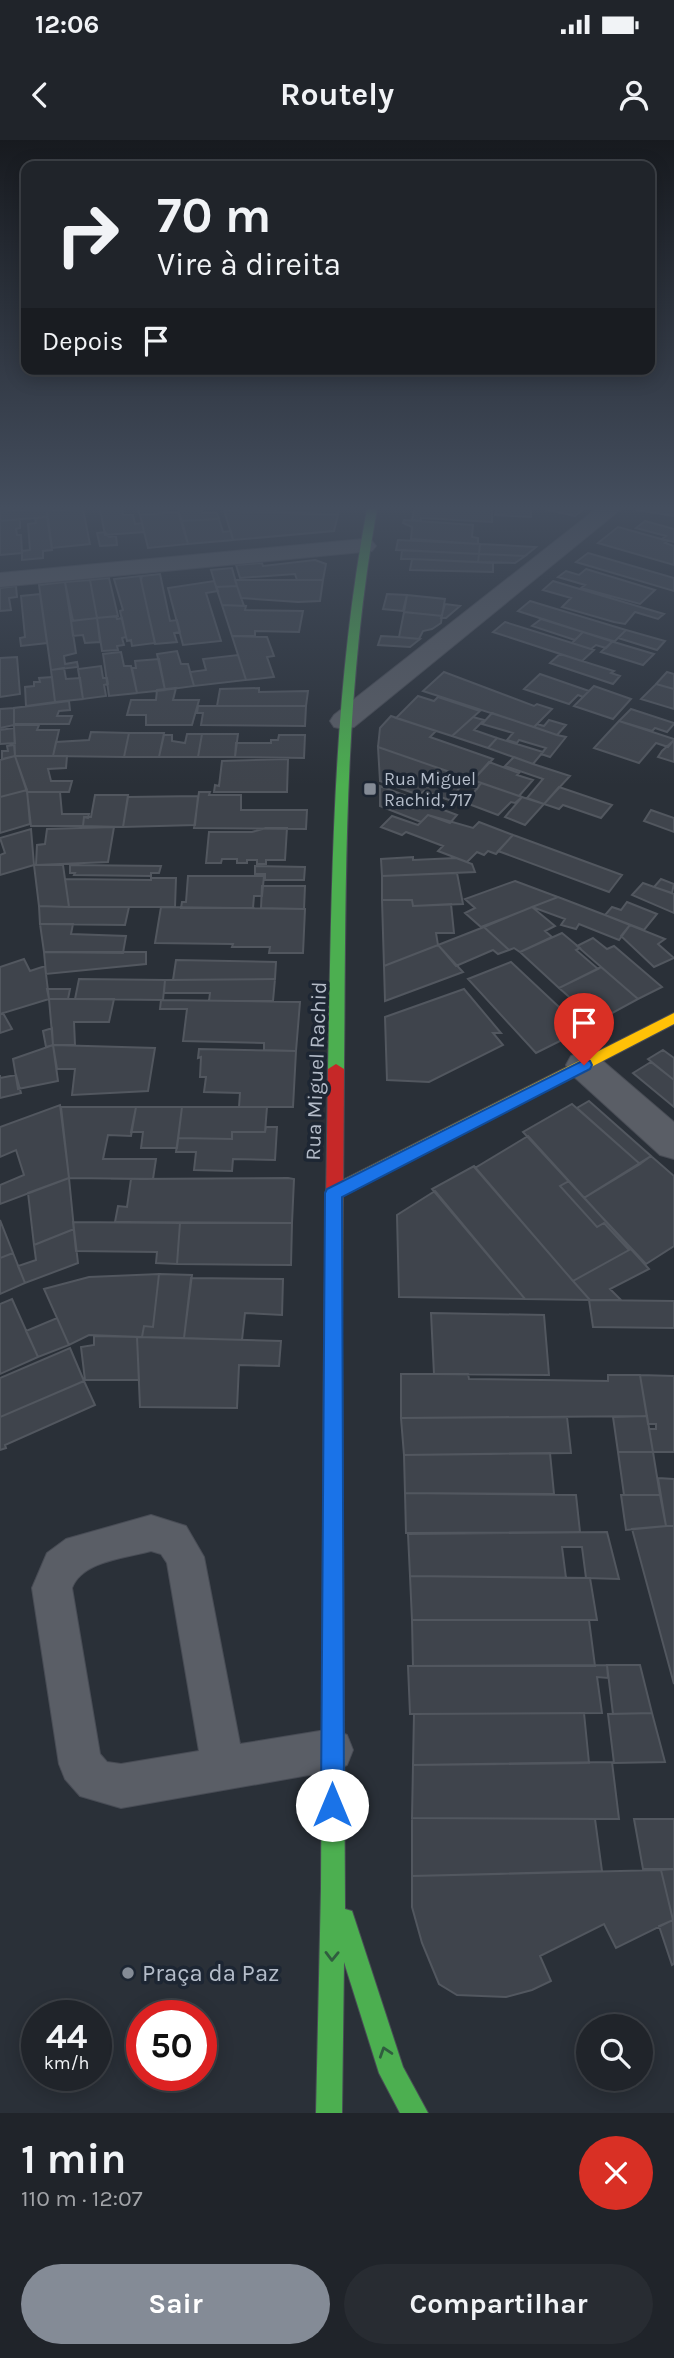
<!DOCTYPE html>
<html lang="pt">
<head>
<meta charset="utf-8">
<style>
  :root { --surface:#20242a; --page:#282c32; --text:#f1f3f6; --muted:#a2a4a8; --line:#3d4147; --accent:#848b96 }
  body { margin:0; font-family:Karla,sans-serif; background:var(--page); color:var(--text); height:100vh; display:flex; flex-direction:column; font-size:26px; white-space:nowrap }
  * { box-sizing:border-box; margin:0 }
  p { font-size:23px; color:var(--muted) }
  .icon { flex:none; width:38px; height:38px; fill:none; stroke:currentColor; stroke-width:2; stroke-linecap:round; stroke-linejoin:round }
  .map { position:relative; height:1973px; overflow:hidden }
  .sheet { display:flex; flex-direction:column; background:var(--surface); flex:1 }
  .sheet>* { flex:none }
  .banner { position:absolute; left:21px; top:21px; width:634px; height:214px; border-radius:14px; box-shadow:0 4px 18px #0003,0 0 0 2px var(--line); background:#20242a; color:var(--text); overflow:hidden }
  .tools { position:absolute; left:576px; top:1874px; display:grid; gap:14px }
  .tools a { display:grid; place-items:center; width:77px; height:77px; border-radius:50%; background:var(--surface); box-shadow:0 4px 18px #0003,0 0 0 2px var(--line); font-size:35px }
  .speed { position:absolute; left:21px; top:1860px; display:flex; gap:14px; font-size:35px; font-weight:700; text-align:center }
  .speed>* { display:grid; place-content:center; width:91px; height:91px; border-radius:50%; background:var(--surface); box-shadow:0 4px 18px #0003,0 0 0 2px var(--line); line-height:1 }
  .speed small { font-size:18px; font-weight:400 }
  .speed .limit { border:10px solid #d22; background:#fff; color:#111 }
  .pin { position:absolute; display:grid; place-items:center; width:60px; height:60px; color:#fff; margin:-72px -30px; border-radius:50% 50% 50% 0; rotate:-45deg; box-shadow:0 0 7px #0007 }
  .pin .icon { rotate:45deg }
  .me { position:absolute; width:77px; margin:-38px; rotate:0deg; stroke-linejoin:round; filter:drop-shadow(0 0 5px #0008) }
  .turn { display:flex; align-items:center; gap:24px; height:147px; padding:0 21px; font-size:32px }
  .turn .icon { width:91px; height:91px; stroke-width:2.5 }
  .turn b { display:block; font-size:49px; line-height:60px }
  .then { display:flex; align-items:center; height:66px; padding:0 21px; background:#0003; gap:14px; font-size:26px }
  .round { display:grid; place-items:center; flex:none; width:74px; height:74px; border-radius:37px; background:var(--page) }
  .headline { display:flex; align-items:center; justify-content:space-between; height:119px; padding:0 21px }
  h1 { font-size:42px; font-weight:700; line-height:52px }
  .cta { display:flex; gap:14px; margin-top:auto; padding:14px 21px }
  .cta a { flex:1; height:80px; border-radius:42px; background:var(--accent); color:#fff; font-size:28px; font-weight:700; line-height:80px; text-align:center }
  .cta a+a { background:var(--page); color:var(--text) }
  .status { display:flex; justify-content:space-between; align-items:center; height:49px; padding:0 35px; background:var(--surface); direction:ltr }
  .status svg { height:19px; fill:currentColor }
  header { display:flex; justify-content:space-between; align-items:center; height:91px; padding:0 21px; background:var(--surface); font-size:32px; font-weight:700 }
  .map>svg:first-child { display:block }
</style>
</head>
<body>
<div class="status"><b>12:06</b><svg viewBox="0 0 49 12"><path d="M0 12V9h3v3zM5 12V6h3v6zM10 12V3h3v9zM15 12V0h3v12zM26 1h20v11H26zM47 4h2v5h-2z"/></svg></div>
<header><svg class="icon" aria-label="back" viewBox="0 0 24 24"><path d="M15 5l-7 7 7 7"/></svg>Routely<svg class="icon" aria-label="person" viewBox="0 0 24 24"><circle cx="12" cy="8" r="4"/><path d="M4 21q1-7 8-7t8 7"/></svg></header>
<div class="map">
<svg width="674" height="1973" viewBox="0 0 674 1973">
  <rect width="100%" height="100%" fill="#2a3038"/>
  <path fill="#3f444c" stroke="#52575f" stroke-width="2" d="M0,369H7L8,371L47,369V377L0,381Z
    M83,369L90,404L52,408L47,371Z
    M100,369H122L123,375H133L135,384L142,383L144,392L105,395Z
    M138,369H166L169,373L140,375Z
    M178,369H202V373H217L219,379L182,381Z
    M240,369H339L338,375Z
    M414,369H492V382L421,378V381L412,380Z
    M496,369H531V377L495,375Z
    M544,369H584L575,376Z
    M674,369V376L637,370L638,369Z
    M224,370L230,371L338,375L334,391L233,400Z
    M178,372L188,404L148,408L140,375Z
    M47,377L52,410L43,411V418L22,420V411L30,410L28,384L36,383L35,378Z
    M20,379V388L16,389L17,395H21L22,413L0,415V381Z
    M219,379L223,392L231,391L233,400L188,404L182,381Z
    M404,380L473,385L472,397L478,398V404L411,399L412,387L403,383Z
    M645,381L674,389V402L662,399L666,396L636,388Z
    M618,387L668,401L665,403L674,406V425L598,403Z
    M105,392L109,397L116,396L117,405L100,406L97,393Z
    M398,400L480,404L479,414L396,410Z
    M480,404L536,407L525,416L479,414Z
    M402,410L479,414L478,422L412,419H401Z
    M588,413L674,438V451L576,422Z
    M479,414L525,416L515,423L478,422Z
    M412,419L493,423V432L410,430Z
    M315,420L326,424L323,440H297L295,434L240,438L236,425L262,423L263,426Z
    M232,428L237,446L216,447L211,430Z
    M586,429L655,450L640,464L581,448L585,445L558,437L566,431L579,435Z
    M160,434L170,481L177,480L180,492L174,493L177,502L155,504L141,440L142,436Z
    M140,436L155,503L132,506L131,500L127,501L120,471L123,470L114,439Z
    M109,438L118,476L97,478L90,440Z
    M90,440L97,478L73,481L65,442Z
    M235,440H323L320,461L298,462L241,458Z
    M214,441L218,451L206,453L221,501L183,505L168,448Z
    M553,441L610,458L664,474L658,479L635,472L625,484L614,482L562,467L571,458L543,450Z
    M65,442L76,513L64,516L65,524L77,522L78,527L51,530L39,445Z
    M16,446L17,457L9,458L11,470L0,471V448Z
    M237,446L244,466L222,465L216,447Z
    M40,454L47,503L21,506L20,498L25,497L21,456Z
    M387,454L407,455L403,471L383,469Z
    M407,455L445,459L442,476L404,472Z
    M530,461L626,490L614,502L518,471Z
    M445,464L460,466L446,478H441Z
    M222,465L246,466L245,470L303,471L299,492L255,491V496H232Z
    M404,472L442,476L441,483L432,489L423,491L419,499L399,497Z
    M116,476L117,479L122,478L126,497L122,498L124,505L117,506L118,510L102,511L97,478Z
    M97,478L100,502L85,503L83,495L73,496L71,481Z
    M541,479L583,492L575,500L532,486Z
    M505,482L572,503L594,510L582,521L493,492Z
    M626,490L665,501L657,510L618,498Z
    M583,492L613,501L606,508L596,505L591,509L572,503Z
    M232,496L267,497L274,516L267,517L274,537L246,540Z
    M381,496L399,497L420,499L410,507L378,505Z
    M613,501L614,502L654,514L643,525L601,512Z
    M177,511L181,524H188L194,546L165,550L157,514Z
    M121,512L124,526H131L137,553L109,556L103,514Z
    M560,514L614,531L611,533L620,536L613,544L550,523Z
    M238,515L246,540L194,546L190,532L206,530L203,519Z
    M17,517L20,554L0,557V518Z
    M159,519L165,550L137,553L132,528H136L135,521Z
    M101,526L103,538H107L108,544L104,545L106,556L83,559L78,529Z
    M64,528L66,539L80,538L83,559L55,562L51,530Z
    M444,532L534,566L537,564L552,569L534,587L423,551Z
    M667,532L674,534V549L656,544Z
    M540,534L589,551L583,557L578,555L569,564L524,549Z
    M52,537L55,562L26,566L25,547L34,546V542H40L39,538Z
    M656,544L674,549V569L641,559Z
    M594,546L631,559L613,579L574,566Z
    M176,548L173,560H199L192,585H146V575H127L131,560H156L157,550Z
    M259,548V552L308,551L306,566H217L220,549Z
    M418,556L434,561L438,557L480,571L452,596L396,578Z
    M69,561L70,570L59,571L57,576H72L69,584H14V568Z
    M198,566H306L305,586L201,585L203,573H197Z
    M14,568V585L0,588V569Z
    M631,569L674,583V584L667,592L655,588L652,591L619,581Z
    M492,573L557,595L566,597L550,617L541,614L546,608L519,600L517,603L507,600L513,593L482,584Z
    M391,576L436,591L430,597L493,619L473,640L378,607L380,588Z
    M473,577L484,580L474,590L497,598L488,608L452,596Z
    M549,580L566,585L557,595L534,587L537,584L544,586Z
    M619,581L674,599V600L668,607L656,603L639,623L594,608Z
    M14,585H39L37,590H59L53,616H15Z
    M14,588L15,603L0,604V590Z
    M91,592L129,593L124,617L53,616L56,602L89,600Z
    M129,593H164L159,617H124Z
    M187,594H202L198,617H159L164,595H172V601L185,603Z
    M202,594H238L235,617H198Z
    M279,595H305L304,618L235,617L236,603H271V600H278Z
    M497,598L543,612L533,624L488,608Z
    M674,600V622L658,617L662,611Z
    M14,605L15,616L2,619V611H8L7,606Z
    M378,607L473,640L481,643L477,649L463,644L449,660L424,651L419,655L380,641Z
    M15,616L27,650L0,657V620Z
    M15,616H67L66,628L48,629L51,641H72L69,652H27Z
    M514,617L533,624L570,636L544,664L527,658L543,639L505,626Z
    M288,619L287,652H214L215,645L219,646L222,621Z
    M489,622L519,633L517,635L533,640L519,656L473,640Z
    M481,643L519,656L522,657L515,663L511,662L498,675L466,663Z
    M380,646L457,675L450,683L428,675L421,682L380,666Z
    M559,647L612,665L601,678L563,665L559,669L544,664Z
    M27,650L30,684L0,693V657Z
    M27,652H60L62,674H89L88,678L84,677L83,686H31Z
    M199,652H210L209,655H241V670H307L306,689L194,688Z
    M95,655H128L123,687L83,686L84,677H91Z
    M198,656L195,685L123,687L128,657Z
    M522,657L544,664L525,685L505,677Z
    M651,670L674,678V692L644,681Z
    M428,675L473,688L479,682L513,695L496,714L488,711L484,715L477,712L467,722L438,711L443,706L406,692L402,695L381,687L392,676L418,685Z
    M114,687L108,722L36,725L37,705L45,704L47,689Z
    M266,688H287L285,720H266V724H257V720H247V723H237V719H222L221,723H206L209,692H252Z
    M31,689L34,725L0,735V715L5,713L0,698Z
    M513,695L516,696L622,735L609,752L498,711Z
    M413,717V720L456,718L472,724L475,732L382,736L381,719Z
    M34,725H63L69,767L39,766Z
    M70,725L161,726L159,733H151V736L74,735L75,733H70Z
    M255,726L305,727L304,740H265V734H255Z
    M457,733L463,764L413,766L412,760H382V736Z
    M188,736H264L262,756H254L253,768H181L182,762H186Z
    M151,738H176L175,767H69L65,739L151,740Z
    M661,739L674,744L672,753L654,747Z
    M515,741L558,757L481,787L465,773L475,768L465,759Z
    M643,743L674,754V773L632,755Z
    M262,746H305L304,769L261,768Z
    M558,757L605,775L630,785L619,800L579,784L576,789L561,785L565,779L532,767Z
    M382,760H412L413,766L451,764L454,793H436L438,805L384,826Z
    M627,762L657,774L644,790L605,775L612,767L621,770Z
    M39,766L69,767H129L125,785L40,784Z
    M161,767L305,769L303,813H269L270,807H232L233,804L155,803Z
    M532,767L555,786L545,791L552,797L520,812L514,808L509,810L484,787Z
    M40,784H73L71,794L126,796L123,813L44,812Z
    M630,785L665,799L658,804L674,818L654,827L621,796Z
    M484,787L509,810L498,814L493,810L456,826L438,805Z
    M562,793L580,808L576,810L598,829L559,848L520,812Z
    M593,798L607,809L614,806L662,847L638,859L577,806Z
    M438,805L463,832L385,861L384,826Z
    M44,812H146V824L46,834Z
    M24,819L30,831L45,826L49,859L0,874V827Z
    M176,820L276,822L275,839L173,840Z
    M511,822L575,882L559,889L568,897L536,913L468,839Z
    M601,827L638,859L592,884L571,865L576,863L559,848Z
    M79,839L165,840L163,860L75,859Z
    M275,839L273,861H209L210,853H164L165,840Z
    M47,849H70L68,859H49Z
    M464,849L501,893H493L503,905L429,942L387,940L385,877Z
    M49,859H114L109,882H74L75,905H53Z
    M161,860L300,862L296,911L264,910V903L183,901L187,869H160Z
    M3,873L12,889L0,893V874Z
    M52,888L53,905L46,907L43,891Z
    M53,905L58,941L18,949L13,919Z
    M53,905L155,908L148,951L72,955L75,929H57Z
    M199,909L296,911L293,967H239L240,953L204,952L206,937H200L201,917L198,918Z
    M663,910L674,918V940L648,919Z
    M651,922L674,940V967L633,933Z
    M0,935V938L16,935L21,953L0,958Z
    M589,961L651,1016L640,1024L577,968Z
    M572,964L640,1024L584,1058L523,992Z
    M60,965L69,1038L0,1064V1045L24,1035L16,1010L0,1017V987Z
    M61,967H136L131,996L108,995L103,1019H156L153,1039L69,1038Z
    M136,967H182L177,1008H141L143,992H131Z
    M182,967H267L265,992H232V999L178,998Z
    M266,987H277L275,1020L233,1019L232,1031L194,1030L196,1012H176L178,998L232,999V992H265Z
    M528,996L569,1041L560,1046L597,1087L604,1083L629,1110L573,1141L475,1028Z
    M651,1016L674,1036V1106L646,1124L584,1058Z
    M474,1026L573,1141L590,1160L525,1159L432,1049Z
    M69,1038L74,1089L34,1105L28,1053Z
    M288,1038L294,1039L292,1083L115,1082L118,1066L127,1067L131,1039Z
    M569,1041L649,1129L610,1149L621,1160H590L573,1141L629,1110L604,1083L597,1087L560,1046Z
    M435,1051L525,1159L399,1157L397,1075Z
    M0,1080L13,1113L0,1118Z
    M73,1082L180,1083L177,1124L156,1123L157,1112L76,1111Z
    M180,1083H292L291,1125L177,1124Z
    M74,1089L78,1123L25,1143L18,1126L36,1120L34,1105Z
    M13,1113L25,1143L0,1154V1118Z
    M159,1134L153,1187L144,1186L142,1197L89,1195L69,1205L44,1149L89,1137Z
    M159,1134L192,1135L184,1198L142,1197L144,1186L153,1187Z
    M191,1138L283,1139L282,1175L245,1173L242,1200L184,1198Z
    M12,1159L38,1217L0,1234V1164Z
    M589,1160L674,1161V1188L593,1187Z
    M431,1173L544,1175L549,1235L434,1234Z
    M57,1178L69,1205L38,1217L26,1191Z
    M94,1196L137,1197L139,1240H85L81,1207L94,1205Z
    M137,1197L281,1201L279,1226L239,1225L237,1268L140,1267Z
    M70,1208L84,1241L0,1277V1238Z
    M401,1234H468L469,1239L608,1241V1235H640L647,1276L401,1278Z
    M640,1235L674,1236V1312H653L649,1289H656V1284H648Z
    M84,1241L95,1265L5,1305L6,1308L0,1310V1277Z
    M647,1276L653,1312H618L613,1277Z
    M567,1277L571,1313L404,1315L401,1278Z
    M618,1312H653L660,1355H624Z
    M550,1313L554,1354L405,1353L404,1315Z
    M658,1338L674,1339V1386H666Z
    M405,1353L576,1355L580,1392L406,1393Z
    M621,1355H660L666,1386L626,1390Z
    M666,1386H674V1544L632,1389Z
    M607,1392L619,1439L586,1438L582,1407H562L566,1438L410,1436L408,1394Z
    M410,1436L590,1438L597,1480H412Z
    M412,1480H589L595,1526H413Z
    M607,1525H640L652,1573L613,1574Z
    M607,1525L608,1538L597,1537L602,1573L410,1574L408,1526Z
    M584,1573L589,1623L413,1625L414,1574Z
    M652,1573L665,1622L614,1623L608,1574Z
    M612,1622L619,1679L412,1678L413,1625Z
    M412,1678L595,1679L602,1731L412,1736Z
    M634,1679H674V1729H643Z
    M674,1729V1780H673L661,1730Z
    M661,1730L673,1780L616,1808L604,1784L540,1816L551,1841L532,1850L506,1857L457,1855L439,1844L422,1803L412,1767V1736Z
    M673,1780L674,1824L672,1825L659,1786Z"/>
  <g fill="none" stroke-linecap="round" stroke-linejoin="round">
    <g stroke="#484c55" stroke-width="2">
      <path id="lane" d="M151,1375L186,1386L204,1417L240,1604L332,1589L347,1595L353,1610L347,1625L332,1631L121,1668L80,1656L65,1639L59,1624L32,1448L47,1413L66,1399ZM151,1411L161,1414L167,1423L199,1611L121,1624L107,1622L100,1614L72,1448C82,1421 126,1418 151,1411Z"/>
    </g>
    <g stroke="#484c55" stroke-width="2">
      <path id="street" d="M596,369H621L354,587L344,589L334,587L330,581L334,575Z
        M364,399L372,401L376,406L372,411L0,447V433Z
        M584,912L597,916L674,982V1019L660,1015L571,934L566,925L571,916Z"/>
    </g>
    <g stroke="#484c55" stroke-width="2">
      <path id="fast" d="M367,369H377C343,557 346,739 344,929L336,934L328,929C332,739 332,556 367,369Z
        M333,1189L339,1192L342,1197L345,1769L352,1771L355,1780L403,1927L428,1973H400L379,1933L344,1822L342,1973H316L321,1748L324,1197L327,1192Z"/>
    </g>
    <g stroke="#484c55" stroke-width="2">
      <path id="slow" d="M674,873V884L339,1058H327L325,1053L327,1048Z"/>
    </g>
    <g stroke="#484c55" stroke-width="2">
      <path id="jam" d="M336,924L344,929L342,1197L339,1202L333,1205L327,1202L324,1197L328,929Z"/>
    </g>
    <use href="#lane" fill="#5a5e66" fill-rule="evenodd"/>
    <use href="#street" fill="#5a5e66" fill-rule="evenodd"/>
    <use href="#fast" fill="#4caf50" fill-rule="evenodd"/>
    <use href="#slow" fill="#ffc107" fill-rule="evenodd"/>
    <use href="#jam" fill="#c62828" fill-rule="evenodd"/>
  </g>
  <defs><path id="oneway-chevron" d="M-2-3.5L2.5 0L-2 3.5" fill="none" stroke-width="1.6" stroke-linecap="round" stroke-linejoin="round" transform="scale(1.75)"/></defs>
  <g stroke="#305d3f">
    <use href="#oneway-chevron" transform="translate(332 1816) rotate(91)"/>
    <use href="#oneway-chevron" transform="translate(385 1912) rotate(-108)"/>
  </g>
  <linearGradient id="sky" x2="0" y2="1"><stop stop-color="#171a1f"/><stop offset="0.57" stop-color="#444e5e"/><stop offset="1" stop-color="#444e5e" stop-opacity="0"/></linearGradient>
  <rect width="674" height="645" fill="url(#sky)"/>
  <path fill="#1a73e8" stroke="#114b97" stroke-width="2" d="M584,920L590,921L592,925L590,929L342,1057L344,1665L341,1673L332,1677L324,1673L321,1665L325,1053L327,1049Z"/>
  <g fill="#848b96" stroke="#1d2633" stroke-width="2.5">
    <rect x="363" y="642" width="14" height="14" rx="3.5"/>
    <circle cx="128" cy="1833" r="7"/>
  </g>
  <g text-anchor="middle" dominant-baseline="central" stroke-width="7" stroke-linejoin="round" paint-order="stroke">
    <g font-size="18" fill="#b4bcc9" stroke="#1d2633" text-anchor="start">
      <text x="384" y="639">Rua Miguel<tspan x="384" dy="21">Rachid, 717</tspan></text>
    </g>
    <g font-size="21" fill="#b4bcc9" stroke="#1d2633">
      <text transform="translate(316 931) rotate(-88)">Rua Miguel Rachid</text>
    </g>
    <g font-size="24" fill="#b4bcc9" stroke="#1d2633" text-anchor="start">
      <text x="142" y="1833">Praça da Paz</text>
    </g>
  </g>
</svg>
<div class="tools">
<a><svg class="icon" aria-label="search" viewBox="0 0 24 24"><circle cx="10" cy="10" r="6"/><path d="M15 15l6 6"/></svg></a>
</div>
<div class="speed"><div>44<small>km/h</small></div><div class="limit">50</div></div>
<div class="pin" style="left:584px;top:925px;background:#d93025"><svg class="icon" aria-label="arrive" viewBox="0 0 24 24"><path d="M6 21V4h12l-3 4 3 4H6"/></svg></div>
<svg class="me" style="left:332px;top:1665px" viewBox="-20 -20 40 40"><circle r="19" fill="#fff"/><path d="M0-13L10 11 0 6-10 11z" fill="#1a73e8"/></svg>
<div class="banner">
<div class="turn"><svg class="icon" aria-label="right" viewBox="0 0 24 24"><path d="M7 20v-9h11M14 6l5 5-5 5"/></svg><div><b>70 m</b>Vire à direita</div></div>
<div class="then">Depois<svg class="icon" aria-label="arrive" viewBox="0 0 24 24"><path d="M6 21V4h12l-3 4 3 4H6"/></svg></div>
</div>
</div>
<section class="sheet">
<div class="headline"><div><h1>1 min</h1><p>110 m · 12:07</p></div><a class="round" style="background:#d93025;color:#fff"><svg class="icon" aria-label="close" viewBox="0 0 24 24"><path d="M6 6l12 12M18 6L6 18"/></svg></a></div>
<div class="cta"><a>Sair</a><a>Compartilhar</a></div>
</section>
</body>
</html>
